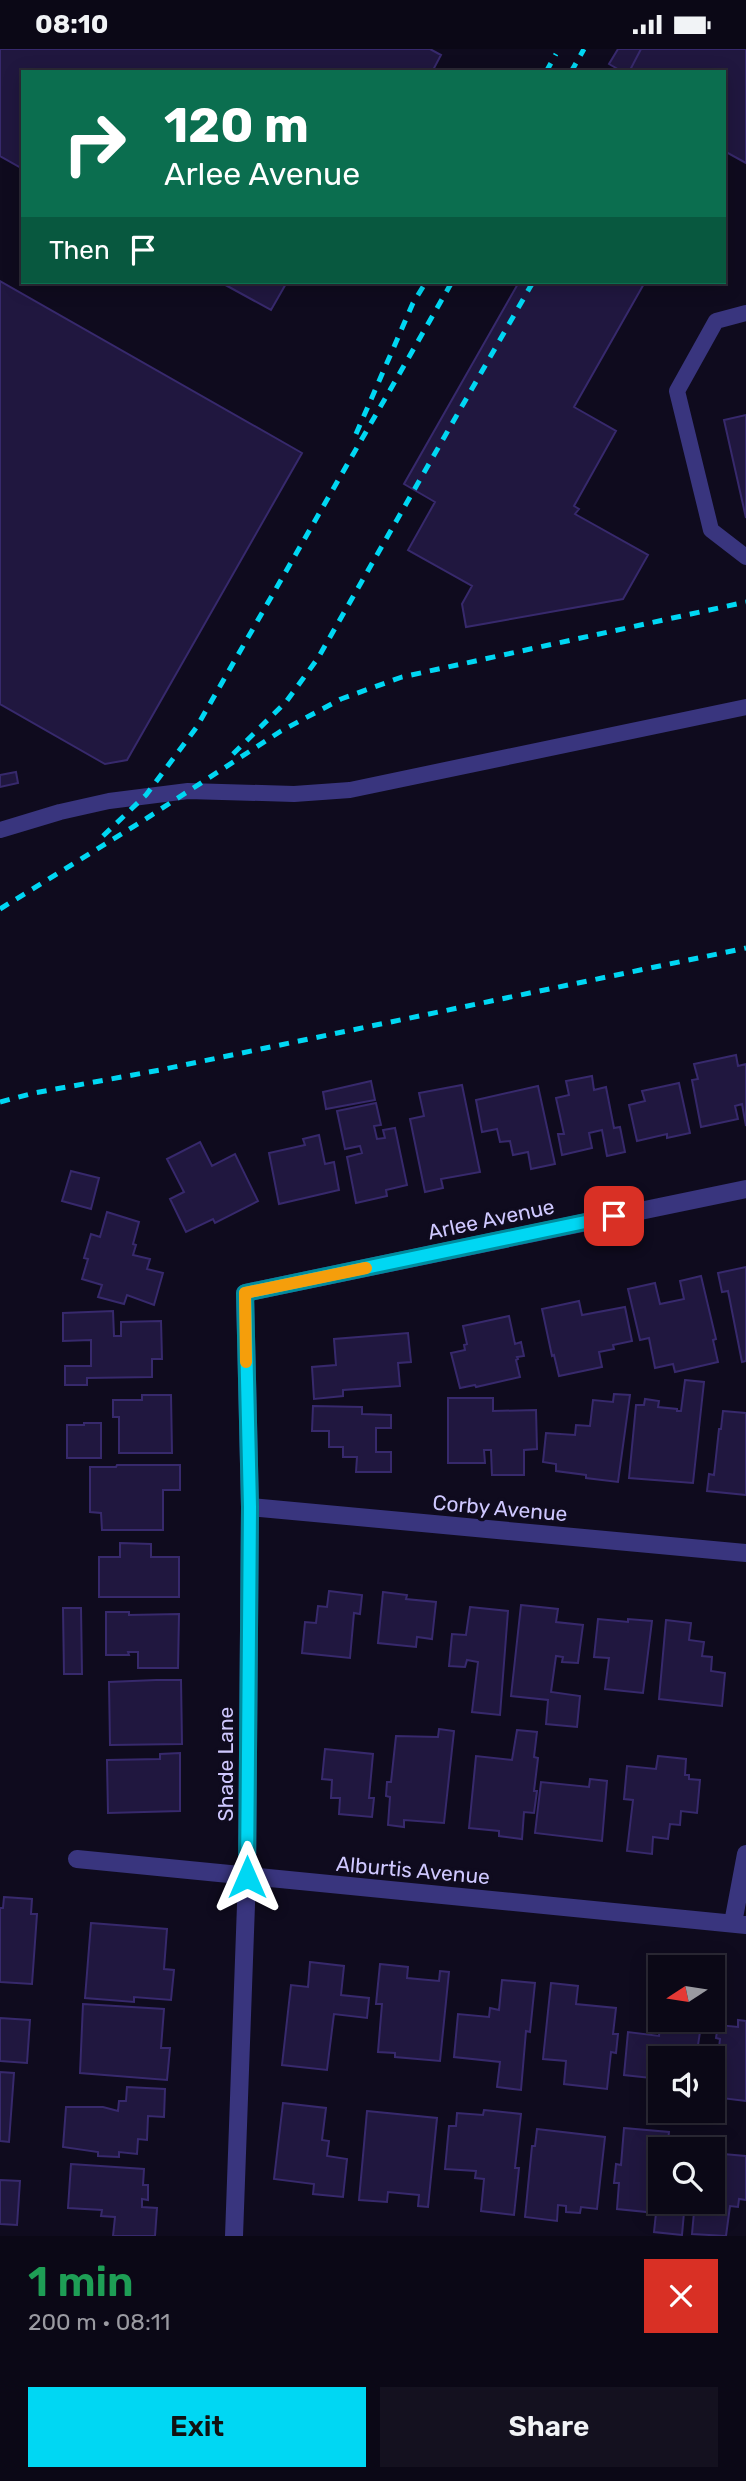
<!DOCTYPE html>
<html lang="en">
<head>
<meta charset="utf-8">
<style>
  :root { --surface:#0b0816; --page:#14111f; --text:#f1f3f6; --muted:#9a9aa1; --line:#2b2935; --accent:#00d7f3 }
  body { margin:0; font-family:Rubik,sans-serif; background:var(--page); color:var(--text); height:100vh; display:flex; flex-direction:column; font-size:26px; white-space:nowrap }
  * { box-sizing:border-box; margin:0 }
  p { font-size:23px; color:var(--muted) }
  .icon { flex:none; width:38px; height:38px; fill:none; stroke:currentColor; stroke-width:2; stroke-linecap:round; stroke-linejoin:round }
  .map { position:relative; height:2187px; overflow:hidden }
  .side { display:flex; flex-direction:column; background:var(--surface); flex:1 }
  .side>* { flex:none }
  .guide { position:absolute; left:21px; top:21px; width:705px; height:214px; border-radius:0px; box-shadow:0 4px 18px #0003,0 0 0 2px var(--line); background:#0b6e4f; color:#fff; overflow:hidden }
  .needle { width:46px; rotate:258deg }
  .controls { position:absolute; left:648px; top:1906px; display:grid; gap:14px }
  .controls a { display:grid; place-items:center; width:77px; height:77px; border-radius:0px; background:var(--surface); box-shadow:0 4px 18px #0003,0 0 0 2px var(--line); font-size:35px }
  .pin { position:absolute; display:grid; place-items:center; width:60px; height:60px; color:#fff; margin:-30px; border-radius:14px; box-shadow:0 4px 10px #0006 }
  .me { position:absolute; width:77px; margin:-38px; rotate:0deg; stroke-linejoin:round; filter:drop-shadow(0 0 5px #0008) }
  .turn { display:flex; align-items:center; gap:24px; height:147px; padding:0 28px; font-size:32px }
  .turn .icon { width:91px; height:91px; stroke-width:2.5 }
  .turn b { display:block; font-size:49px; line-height:60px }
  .then { display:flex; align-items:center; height:66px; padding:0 28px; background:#0003; gap:14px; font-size:26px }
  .round { display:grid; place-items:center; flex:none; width:74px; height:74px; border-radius:0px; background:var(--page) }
  .head { display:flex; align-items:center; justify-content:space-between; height:119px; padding:0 28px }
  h1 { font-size:42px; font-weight:600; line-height:52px; color:#1e9e55 }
  .button { display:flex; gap:14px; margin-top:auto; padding:14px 28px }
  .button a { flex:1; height:80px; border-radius:0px; background:var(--accent); color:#111; font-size:28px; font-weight:600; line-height:80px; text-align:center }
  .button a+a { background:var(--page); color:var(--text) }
  .status { display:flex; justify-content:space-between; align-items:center; height:49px; padding:0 35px; background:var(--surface); direction:ltr }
  .status svg { height:19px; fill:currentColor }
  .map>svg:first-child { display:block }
</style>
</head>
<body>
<div class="status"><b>08:10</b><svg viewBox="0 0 49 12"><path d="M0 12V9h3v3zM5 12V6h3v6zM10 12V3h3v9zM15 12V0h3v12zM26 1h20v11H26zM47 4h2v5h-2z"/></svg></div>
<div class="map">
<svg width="746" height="2187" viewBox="0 0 746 2187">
  <rect width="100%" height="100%" fill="#0f0b1e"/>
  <path fill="#20173f" stroke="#37296c" stroke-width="2" d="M0,0H430L441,6L432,23H23V120L0,107Z
    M618,0H641L629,23H623L609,15Z
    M641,0H746V114L724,102V23H629Z
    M0,232L302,404L127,711L105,715L0,655Z
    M220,233H287L271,261Z
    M519,233H645L574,358L616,382L574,457L579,460L575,465L648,506L623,550L466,578L462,555L472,537L408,501L435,453L404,435Z
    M746,366V469L724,371Z
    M16,723L18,734L0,738V726Z
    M736,1006L738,1017L746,1015V1077L742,1055L735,1057L738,1070L701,1078L692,1031L698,1030L694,1015Z
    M592,1027L594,1041L606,1038L614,1079L620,1078L625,1103L607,1107L602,1081L589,1084L592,1099L562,1106L558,1085H564L556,1049L569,1046L566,1032Z
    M371,1032L375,1051L326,1060L323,1043Z
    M679,1034L690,1084L667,1089V1085L637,1092L629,1056L645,1052L642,1042Z
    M462,1036L480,1123L441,1130L443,1139L425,1143L410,1070L424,1067L419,1044Z
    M538,1037L555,1115L531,1120L528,1103L513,1106L510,1092L500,1093L497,1080L482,1083L476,1051Z
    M376,1054L381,1076L374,1077L377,1090L385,1089L383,1081L395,1079L407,1136L386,1141L387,1147L356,1154L347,1108L362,1104L360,1097L345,1100L337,1062Z
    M319,1086L325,1115L334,1113L339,1141L279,1155L269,1104L305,1096L303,1090Z
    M200,1093L212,1117L235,1105L258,1152L215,1174L213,1170L186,1183L170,1150L184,1143L167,1110Z
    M71,1122L99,1129L91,1160L62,1152Z
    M107,1163L139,1173L133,1195L136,1196L133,1206L150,1210L147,1220L163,1224L154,1256L127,1246L124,1255L98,1248L102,1236L82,1230L88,1210L84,1209L91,1185L100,1188Z
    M746,1218V1312L742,1313L728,1242L722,1243L718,1224Z
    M701,1227L716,1290L713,1291L718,1313L675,1323L673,1315L655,1319L649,1289L640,1291L628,1240L655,1234L660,1255L684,1250L680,1232Z
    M579,1252L582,1266L625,1258L632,1292L613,1296L614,1300L599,1303L602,1318L559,1327L554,1306L552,1307L542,1260Z
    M113,1262L114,1287H121V1273L161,1272L162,1310H152V1328L87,1329V1336H65V1317H91V1291L63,1292V1264Z
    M509,1267L515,1295L521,1293L524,1307L517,1308L518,1310L516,1311L520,1328L476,1338L475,1336L460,1339L451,1304L465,1301L464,1296L467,1295L463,1277Z
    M408,1284L411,1313L398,1314L400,1337L343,1341V1347L314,1350L312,1318L336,1316L334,1290Z
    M685,1331L704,1333L693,1434L629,1429L636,1356H644L645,1350L659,1352L658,1358L677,1360V1362H681Z
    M614,1345L630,1346L618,1433L586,1429V1426L556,1422V1415L543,1413L546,1384L575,1386L576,1376L590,1377L593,1351L613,1353Z
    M142,1346H171L172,1404H119V1368H113V1351H142Z
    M448,1349H493V1362L536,1361L537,1400L524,1401V1426H492L491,1401H484L485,1414H448Z
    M313,1357L362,1358V1365L391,1366V1379H376V1403H391V1423H356L357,1408H343V1398H329V1382H312Z
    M723,1362L746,1364V1446L707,1442L709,1425L714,1426L719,1380H721Z
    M84,1374H101V1409H67V1376H84Z
    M117,1416H180V1441H163V1481H102L101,1464L90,1463V1418H116Z
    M120,1494L151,1495V1508H179V1548H99V1508H120Z
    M329,1542L362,1546L360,1565L354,1564L350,1609L302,1604L305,1573L316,1574L318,1557L327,1558Z
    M383,1543L407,1546L406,1550L436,1553L432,1590L417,1588L416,1598L378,1594Z
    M521,1556L558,1560L556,1573L583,1576L578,1614L562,1613L563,1608L556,1607L551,1643L580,1647L577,1678L546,1675L548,1651L511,1647Z
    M470,1558L508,1562L500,1666L472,1663L478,1613L467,1611L465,1618L449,1617L452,1585L466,1586Z
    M63,1559H81L82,1625H64Z
    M106,1563H129V1566L179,1565L178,1619H138V1603H128L129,1606H106Z
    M598,1570L628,1573V1570L652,1572L643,1644L605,1640L609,1609L594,1608Z
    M666,1571L691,1574L689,1591L704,1593L702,1607L712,1608L711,1622L725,1624L722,1657L659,1650Z
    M156,1631H181L182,1695L110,1696L109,1633Z
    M439,1680L454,1682L444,1774L404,1771V1778L388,1776L390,1748L386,1747L387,1733H391L396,1687L438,1688Z
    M517,1681L537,1683L534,1708L538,1709L534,1742H537L534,1764L524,1763L522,1790L499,1787V1782L469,1779L476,1707L512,1711Z
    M325,1700L373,1705L369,1749H374L372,1768L339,1765L340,1749H331L332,1731L322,1730Z
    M180,1704V1762L108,1764L107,1711L160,1710V1705Z
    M658,1707L686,1710L685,1726H689V1730L700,1731L697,1764L681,1762L680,1776L670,1775L668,1790L653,1788L652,1805L627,1802L633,1751L624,1750L627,1717L656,1720Z
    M590,1730L607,1732L602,1792L535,1784L541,1733L589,1738Z
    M4,1848L32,1850L31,1865H37L32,1935L0,1933V1859H3Z
    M91,1874L167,1880L164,1920L174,1921L171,1951L134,1948V1953L85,1949Z
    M310,1913L344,1917L341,1946L369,1949L367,1969L334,1965L327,2021L282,2016L291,1936L308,1938Z
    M380,1915L408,1918L407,1929L439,1932L440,1922L449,1923L440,2012L395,2008V2004L378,2003L382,1955H376Z
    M502,1931L535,1934L530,1983L526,1982L521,2041L497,2038L500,2013L454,2008L458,1965L489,1968L490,1959L499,1961Z
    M551,1934L578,1937L576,1955L616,1959L613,1985H618L616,2004L611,2003L607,2040L564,2035L566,2012L543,2010Z
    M83,1955L164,1960L161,1999H170L167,2031L80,2024Z
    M0,1969L30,1971L27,2014L0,2012Z
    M669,1970H702L696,2009H660V2030L624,2026L628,1983L659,1987L660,1979L668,1980Z
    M738,1971L746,1972V2052L713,2048L720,1990L716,1989L718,1976L738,1978Z
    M0,2023L14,2024L9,2093L0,2092Z
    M127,2038L165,2040L164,2068L148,2067L147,2091L138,2090L137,2105L119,2103V2108L98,2107V2103L63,2098L66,2058H103L118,2062L119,2052H126Z
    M283,2054L326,2059L322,2091L329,2092L327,2107L347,2110L343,2148L313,2145L314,2135L274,2130Z
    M484,2061L521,2065L515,2119H519L514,2166L481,2162L484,2130L475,2129L476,2122L445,2120L449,2077H456L457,2064L483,2066Z
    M367,2062L437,2069L428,2158L418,2157L419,2146L388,2143L387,2153L359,2151Z
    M624,2079L669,2083L667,2100H660V2152H685L682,2186L654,2183L656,2164L617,2160L619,2134H614L616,2115L621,2116Z
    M537,2080L605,2088L597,2160L581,2158L580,2164L566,2163V2157L558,2156L557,2172L525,2168L532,2097H535Z
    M712,2104L746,2107V2151L739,2150L738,2158L730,2157L726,2187L692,2185L695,2152H712Z
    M71,2115L144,2120L143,2136H148V2151L142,2150V2158L157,2159L155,2187H113L115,2168L101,2167L102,2161L68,2159Z
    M0,2131L20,2132L17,2176L0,2175Z"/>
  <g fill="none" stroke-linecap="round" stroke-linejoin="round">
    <path stroke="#39357e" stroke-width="16" d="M746,264L716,272L677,342L711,481L746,508
      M0,781L60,763L109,752L188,742L294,745L350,741L746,658"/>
    <path stroke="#39357e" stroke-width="18" d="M250,1458L746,1504
      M77,1810L746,1876
      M733,1874L746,1805
      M234,2187L247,1828L250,1458L245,1244L746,1140"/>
    <path stroke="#00d7f3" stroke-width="5" stroke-dasharray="10 9" stroke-linecap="butt" d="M546,23L556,5
      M571,23L584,0
      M356,385L413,254L426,233
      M233,705L286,653L318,609L533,233
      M103,787L146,746L196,679L452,233
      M0,860L144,771L281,682L341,650L402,628L746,553
      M0,1053L34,1044L160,1021L746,899"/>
  </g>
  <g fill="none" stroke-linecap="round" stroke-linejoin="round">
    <g stroke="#008c9e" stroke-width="18">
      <path id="route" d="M247,1828L250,1458L245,1244L614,1167"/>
    </g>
    <use href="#route" stroke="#00d7f3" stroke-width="12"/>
    <path stroke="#f59e0b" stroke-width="12" d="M246,1313L245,1244L366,1219"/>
  </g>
  <g text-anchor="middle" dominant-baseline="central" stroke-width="7" stroke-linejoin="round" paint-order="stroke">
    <g font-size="21" fill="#cfc8ff" stroke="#0f0b1e">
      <text transform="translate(491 1170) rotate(-12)">Arlee Avenue</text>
      <text transform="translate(500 1459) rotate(5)">Corby Avenue</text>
      <text transform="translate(225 1715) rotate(-90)">Shade Lane</text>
      <text transform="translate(413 1821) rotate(5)">Alburtis Avenue</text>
    </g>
  </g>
</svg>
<div class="controls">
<a><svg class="needle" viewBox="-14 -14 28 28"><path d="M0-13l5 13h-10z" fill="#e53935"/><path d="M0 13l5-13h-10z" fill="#9a9aa1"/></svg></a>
<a><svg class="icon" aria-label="sound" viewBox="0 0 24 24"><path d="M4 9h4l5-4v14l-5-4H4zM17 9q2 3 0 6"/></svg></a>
<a><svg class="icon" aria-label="search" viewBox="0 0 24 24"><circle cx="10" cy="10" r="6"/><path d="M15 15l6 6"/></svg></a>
</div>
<div class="pin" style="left:614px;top:1167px;background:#d93025"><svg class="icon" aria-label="arrive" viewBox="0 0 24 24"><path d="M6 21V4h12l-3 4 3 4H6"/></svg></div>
<svg class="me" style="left:247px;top:1828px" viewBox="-20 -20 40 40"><path d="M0-17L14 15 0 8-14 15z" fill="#00d7f3" stroke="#fff" stroke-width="4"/></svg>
<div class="guide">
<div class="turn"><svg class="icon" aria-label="right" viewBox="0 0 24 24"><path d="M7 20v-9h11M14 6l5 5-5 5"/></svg><div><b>120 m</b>Arlee Avenue</div></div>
<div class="then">Then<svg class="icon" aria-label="arrive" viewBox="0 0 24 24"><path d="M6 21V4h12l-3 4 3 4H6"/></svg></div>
</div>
</div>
<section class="side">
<div class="head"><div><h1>1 min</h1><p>200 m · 08:11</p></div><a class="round" style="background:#d93025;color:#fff"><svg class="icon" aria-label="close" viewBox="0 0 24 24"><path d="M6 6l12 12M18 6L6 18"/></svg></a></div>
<div class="button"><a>Exit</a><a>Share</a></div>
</section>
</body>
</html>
